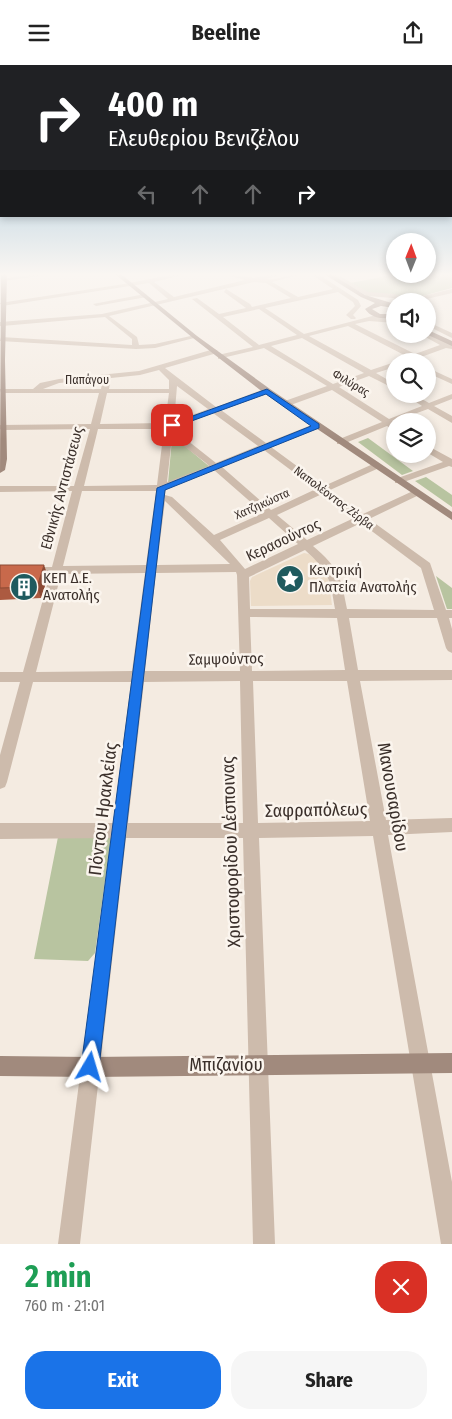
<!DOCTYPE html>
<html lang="en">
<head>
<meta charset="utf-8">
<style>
  :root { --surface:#fff; --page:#f6f6f6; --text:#222; --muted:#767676; --accent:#1a73e8 }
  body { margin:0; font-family:"Fira Sans Condensed",sans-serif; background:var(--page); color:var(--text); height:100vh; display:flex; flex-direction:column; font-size:19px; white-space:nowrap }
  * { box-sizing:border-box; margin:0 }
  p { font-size:16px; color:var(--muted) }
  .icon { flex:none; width:28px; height:28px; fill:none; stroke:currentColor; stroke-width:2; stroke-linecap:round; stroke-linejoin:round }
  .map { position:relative; height:1179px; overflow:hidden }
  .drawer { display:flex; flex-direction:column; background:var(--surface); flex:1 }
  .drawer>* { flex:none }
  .banner { position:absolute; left:0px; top:0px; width:452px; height:152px; box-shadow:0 2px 8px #0003; background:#202124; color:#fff; overflow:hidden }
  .needle { width:32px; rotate:1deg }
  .fabs { position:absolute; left:386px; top:168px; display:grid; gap:10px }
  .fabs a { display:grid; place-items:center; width:50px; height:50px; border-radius:50%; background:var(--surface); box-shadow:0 2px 8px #0003; font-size:25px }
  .pin { position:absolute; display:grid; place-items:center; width:42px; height:42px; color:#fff; margin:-21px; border-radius:10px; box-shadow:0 2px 8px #0006 }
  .me { position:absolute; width:55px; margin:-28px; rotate:7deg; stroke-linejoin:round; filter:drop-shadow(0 0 4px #0008) }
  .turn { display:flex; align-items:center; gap:18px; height:105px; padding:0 25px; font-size:22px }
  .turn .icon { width:65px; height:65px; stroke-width:2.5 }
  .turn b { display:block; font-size:35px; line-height:42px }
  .lanes { display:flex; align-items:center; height:48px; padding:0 25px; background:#0003; justify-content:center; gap:25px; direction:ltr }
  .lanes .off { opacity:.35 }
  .round { display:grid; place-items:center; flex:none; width:52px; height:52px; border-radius:20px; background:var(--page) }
  .headline { display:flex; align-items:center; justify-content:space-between; height:85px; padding:0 25px }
  h1 { font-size:30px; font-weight:700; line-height:38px; color:#1e9e55 }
  .button { display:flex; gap:10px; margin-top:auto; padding:10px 25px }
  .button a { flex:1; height:58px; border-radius:20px; background:var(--accent); color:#fff; font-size:20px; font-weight:700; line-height:58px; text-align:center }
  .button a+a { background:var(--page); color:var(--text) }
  header { display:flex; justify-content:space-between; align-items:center; height:65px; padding:0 25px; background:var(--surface); font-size:22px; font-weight:700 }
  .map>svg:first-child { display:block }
</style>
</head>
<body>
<header><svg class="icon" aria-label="menu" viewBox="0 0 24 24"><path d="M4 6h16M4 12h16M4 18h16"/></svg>Beeline<svg class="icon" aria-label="share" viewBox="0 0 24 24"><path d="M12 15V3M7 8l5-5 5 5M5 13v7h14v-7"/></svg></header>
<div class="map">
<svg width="452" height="1179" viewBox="0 0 452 1179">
  <rect width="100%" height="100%" fill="#f4ebe1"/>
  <path fill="#b8c4a0" d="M398,209H452V223L408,235L368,228L350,218Z
    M174,372L210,402L168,418L172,374Z
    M368,373L413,406L402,410L358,377Z
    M426,412L452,430V442L415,416Z
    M436,511L452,523V544H447Z
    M58,772L111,773L95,888L88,896L34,894Z"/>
  <path fill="#ecdcc8" d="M304,488L309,489L320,499L328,512L332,540L251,541L250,516L252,512Z"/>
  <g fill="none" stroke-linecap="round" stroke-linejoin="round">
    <path fill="#cdbbac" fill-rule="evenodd" d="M36,209H52L4,216L1,214Z
      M176,209H186L154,217L174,232L245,215L224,209L254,213L274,209H283L266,214C274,216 290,209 302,209L272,217L298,232L333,224L311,209H318L358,235L361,241L353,250L356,253L355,254H351L346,250L355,241L353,237L338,227L265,243L304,269L380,249L383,251L379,253L395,254V258L369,256L355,259L415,289L440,280L420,269H428L452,280V284L446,283L410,296H404V293L408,292L348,261L309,271L371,305L395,297V302L376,308L395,319V324L369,311L339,322L389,354L422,341L404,329H413L429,338L452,329V334L434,341L452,351V358L428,344L395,356V366L387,361L343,379H337V375L382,357L332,325L288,341H282V337L327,321L264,283L218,294V290L253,282L192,234L197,233L219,249L246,243L224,227L226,224L250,239L252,242L291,233L266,218L254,217L109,251L137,272L139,280L155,279L195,270L198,272L155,283L136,284L0,276L1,272L132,280V274L105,252L2,261H0V257L102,249L168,234L149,218L2,241L0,238L124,219ZM259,244L297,270L259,280L223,252ZM302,273L364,308L333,319L271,281Z
      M329,209H336L368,227L394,229L410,234L452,224V228L418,236H403L393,233L367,231Z
      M145,229L147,230V232L96,241L93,239Z
      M428,257L452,268V273L428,261Z
      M214,284L218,286L217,288L165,303L216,342L264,324H270V328L221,345L266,378L314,359H320V363L271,382L324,421L373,399H379V403L330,425L363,449L413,426H419V430L369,454L430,498L446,545H452V553H449L452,564V588L448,586L446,583L437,553H349L358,605H452V615L360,616L386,755L452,753V767L388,770L452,1117V1179H441L373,771L259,773L275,1179H253L243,773H126L80,1179H58L111,773L0,774V758H113L131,617H33L7,717L5,722L0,724V690L20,617H0V607H23L50,509L0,510V502H52L72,426L0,427V421H74L90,364L2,365L0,364V360L91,359L99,328H1L0,324H33L40,318L59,314L139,306ZM159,305L169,315V324H109L111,313L140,310ZM103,314L101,324H43L59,318ZM177,321L208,344L174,357ZM107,328H169L165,358L100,359ZM213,348L258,381L216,398L173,364V363ZM98,364H164L157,420L84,421ZM172,372L206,398L209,401L167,417ZM264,385L316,424L271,445L222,402ZM214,405L263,448L214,470L172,432L165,430L166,424ZM82,426H156L146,500L63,501ZM322,429L354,453L307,475L277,450ZM165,436L230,499L157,500ZM269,453L298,479L245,504L220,475ZM361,458L421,503L434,545L347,544C341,512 339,503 313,481ZM305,485C329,507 330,513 335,544H250L249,512ZM236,507L237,510L240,606H145L156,508ZM145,508L132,606L36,607L61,509ZM250,552L337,553L345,605L252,606ZM240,616L243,758H128L144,617ZM253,616H347L370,756L258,758Z
      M428,303L452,314V319L428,308Z
      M428,381L452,394V402L449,401L401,418H395V414L443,397L428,388Z"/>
    <path fill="#a18a7d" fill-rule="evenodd" d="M1,209H7L5,295L7,394L5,405L0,408Z
      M115,209H121L197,271L270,324L452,447V455L264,328L193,273Z
      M324,209H331L365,230L395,239V243L381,241L372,244L380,249H395V253C383,254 372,254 365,244L375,238L361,232Z
      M428,265L452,276V281L426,269Z
      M452,988V1008L90,1012L0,1011V991L90,992Z"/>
  </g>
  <path fill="#ac5a40" d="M0,500L48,511L41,533L0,535Z"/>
  <path fill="#8c4a34" d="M44,500L48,511L41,533L37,522Z"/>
  <path fill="#c8694b" stroke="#8c4a34" d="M0,500H44L37,522L0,523Z"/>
  <linearGradient id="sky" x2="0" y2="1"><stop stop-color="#7eb2d2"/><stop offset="0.56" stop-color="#faf6f2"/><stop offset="1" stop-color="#faf6f2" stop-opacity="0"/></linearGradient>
  <rect width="452" height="374" fill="url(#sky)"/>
  <path fill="#1a73e8" stroke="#114b97" d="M267,324L319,359V363L165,425L99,1002L97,1008L90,1011L84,1008L81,1002L157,423L311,361L266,329L175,362L168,360Z"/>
  <defs>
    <g id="sight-disc" transform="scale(1.4375)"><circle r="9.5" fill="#1f5a5e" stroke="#fbf5ee"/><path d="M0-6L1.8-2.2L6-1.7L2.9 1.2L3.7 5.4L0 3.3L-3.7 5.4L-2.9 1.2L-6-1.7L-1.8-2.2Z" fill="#fff"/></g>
    <g id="building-disc" transform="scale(1.4375)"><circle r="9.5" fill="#1f5a5e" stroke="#fbf5ee"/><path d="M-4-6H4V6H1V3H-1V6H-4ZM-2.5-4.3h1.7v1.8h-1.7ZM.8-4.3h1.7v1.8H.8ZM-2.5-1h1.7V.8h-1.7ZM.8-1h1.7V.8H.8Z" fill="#fff"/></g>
  </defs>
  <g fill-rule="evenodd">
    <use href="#sight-disc" x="290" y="514"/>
    <use href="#building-disc" x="24" y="522"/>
  </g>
  <g text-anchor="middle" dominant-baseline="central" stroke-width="5" stroke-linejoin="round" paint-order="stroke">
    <g font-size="12" fill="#3b302b" stroke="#fbf5ee">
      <text x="87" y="315">Παπάγου</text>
      <text transform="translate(351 318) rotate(31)">Φιλύρας</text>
      <text transform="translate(334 433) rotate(37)">Ναπολέοντος Ζέρβα</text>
      <text transform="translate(262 439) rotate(-24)">Χατζηκώστα</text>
    </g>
    <g font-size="15" fill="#3b302b" stroke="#fbf5ee">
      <text transform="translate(62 423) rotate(-75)">Εθνικής Αντιστάσεως</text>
      <text transform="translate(283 475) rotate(-25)">Κερασούντος</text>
      <text transform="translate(226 594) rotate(-1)">Σαμψούντος</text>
    </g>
    <g font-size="15" fill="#3b302b" stroke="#fbf5ee" text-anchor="start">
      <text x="309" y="505">Κεντρική<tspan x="309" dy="17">Πλατεία Ανατολής</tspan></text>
      <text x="43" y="513">ΚΕΠ Δ.Ε.<tspan x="43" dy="17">Ανατολής</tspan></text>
    </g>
    <g font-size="18" fill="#3b302b" stroke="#fbf5ee">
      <text transform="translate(393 732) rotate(80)">Μανουσαρίδου</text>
      <text transform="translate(103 744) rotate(-83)">Πόντου Ηρακλείας</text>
      <text transform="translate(316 745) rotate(-1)">Σαφραπόλεως</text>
      <text transform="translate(231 787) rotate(-92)">Χριστοφορίδου Δέσποινας</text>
      <text x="226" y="1000">Μπιζανίου</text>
    </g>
  </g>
</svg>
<div class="fabs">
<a><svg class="needle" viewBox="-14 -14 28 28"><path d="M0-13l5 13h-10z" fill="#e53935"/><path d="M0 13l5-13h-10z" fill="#767676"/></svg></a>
<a><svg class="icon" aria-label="sound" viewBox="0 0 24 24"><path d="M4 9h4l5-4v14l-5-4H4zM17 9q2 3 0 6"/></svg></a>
<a><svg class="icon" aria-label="search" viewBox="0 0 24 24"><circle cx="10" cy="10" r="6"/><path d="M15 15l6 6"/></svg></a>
<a><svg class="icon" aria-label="layers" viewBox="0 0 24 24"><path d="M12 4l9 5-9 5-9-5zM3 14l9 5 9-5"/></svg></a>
</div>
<div class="pin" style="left:172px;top:360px;background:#d93025"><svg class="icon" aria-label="arrive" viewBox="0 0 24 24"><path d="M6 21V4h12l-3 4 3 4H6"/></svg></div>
<svg class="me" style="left:90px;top:1002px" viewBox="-20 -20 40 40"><path d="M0-17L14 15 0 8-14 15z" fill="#1a73e8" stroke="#fff" stroke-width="4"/></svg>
<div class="banner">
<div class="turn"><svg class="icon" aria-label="right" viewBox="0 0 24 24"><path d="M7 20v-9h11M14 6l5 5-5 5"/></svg><div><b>400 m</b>Ελευθερίου Βενιζέλου</div></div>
<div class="lanes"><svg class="icon off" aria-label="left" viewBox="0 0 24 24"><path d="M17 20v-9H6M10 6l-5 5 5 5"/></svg><svg class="icon off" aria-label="ahead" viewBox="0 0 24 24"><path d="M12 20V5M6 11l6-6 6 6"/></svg><svg class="icon off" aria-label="ahead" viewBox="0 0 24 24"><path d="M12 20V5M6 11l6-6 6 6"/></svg><svg class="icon" aria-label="right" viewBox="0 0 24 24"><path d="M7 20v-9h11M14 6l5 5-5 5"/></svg></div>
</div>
</div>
<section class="drawer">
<div class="headline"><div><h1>2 min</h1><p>760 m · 21:01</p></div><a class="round" style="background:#d93025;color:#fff"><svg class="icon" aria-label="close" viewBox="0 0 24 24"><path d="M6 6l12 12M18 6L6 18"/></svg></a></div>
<div class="button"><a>Exit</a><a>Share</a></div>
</section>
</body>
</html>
